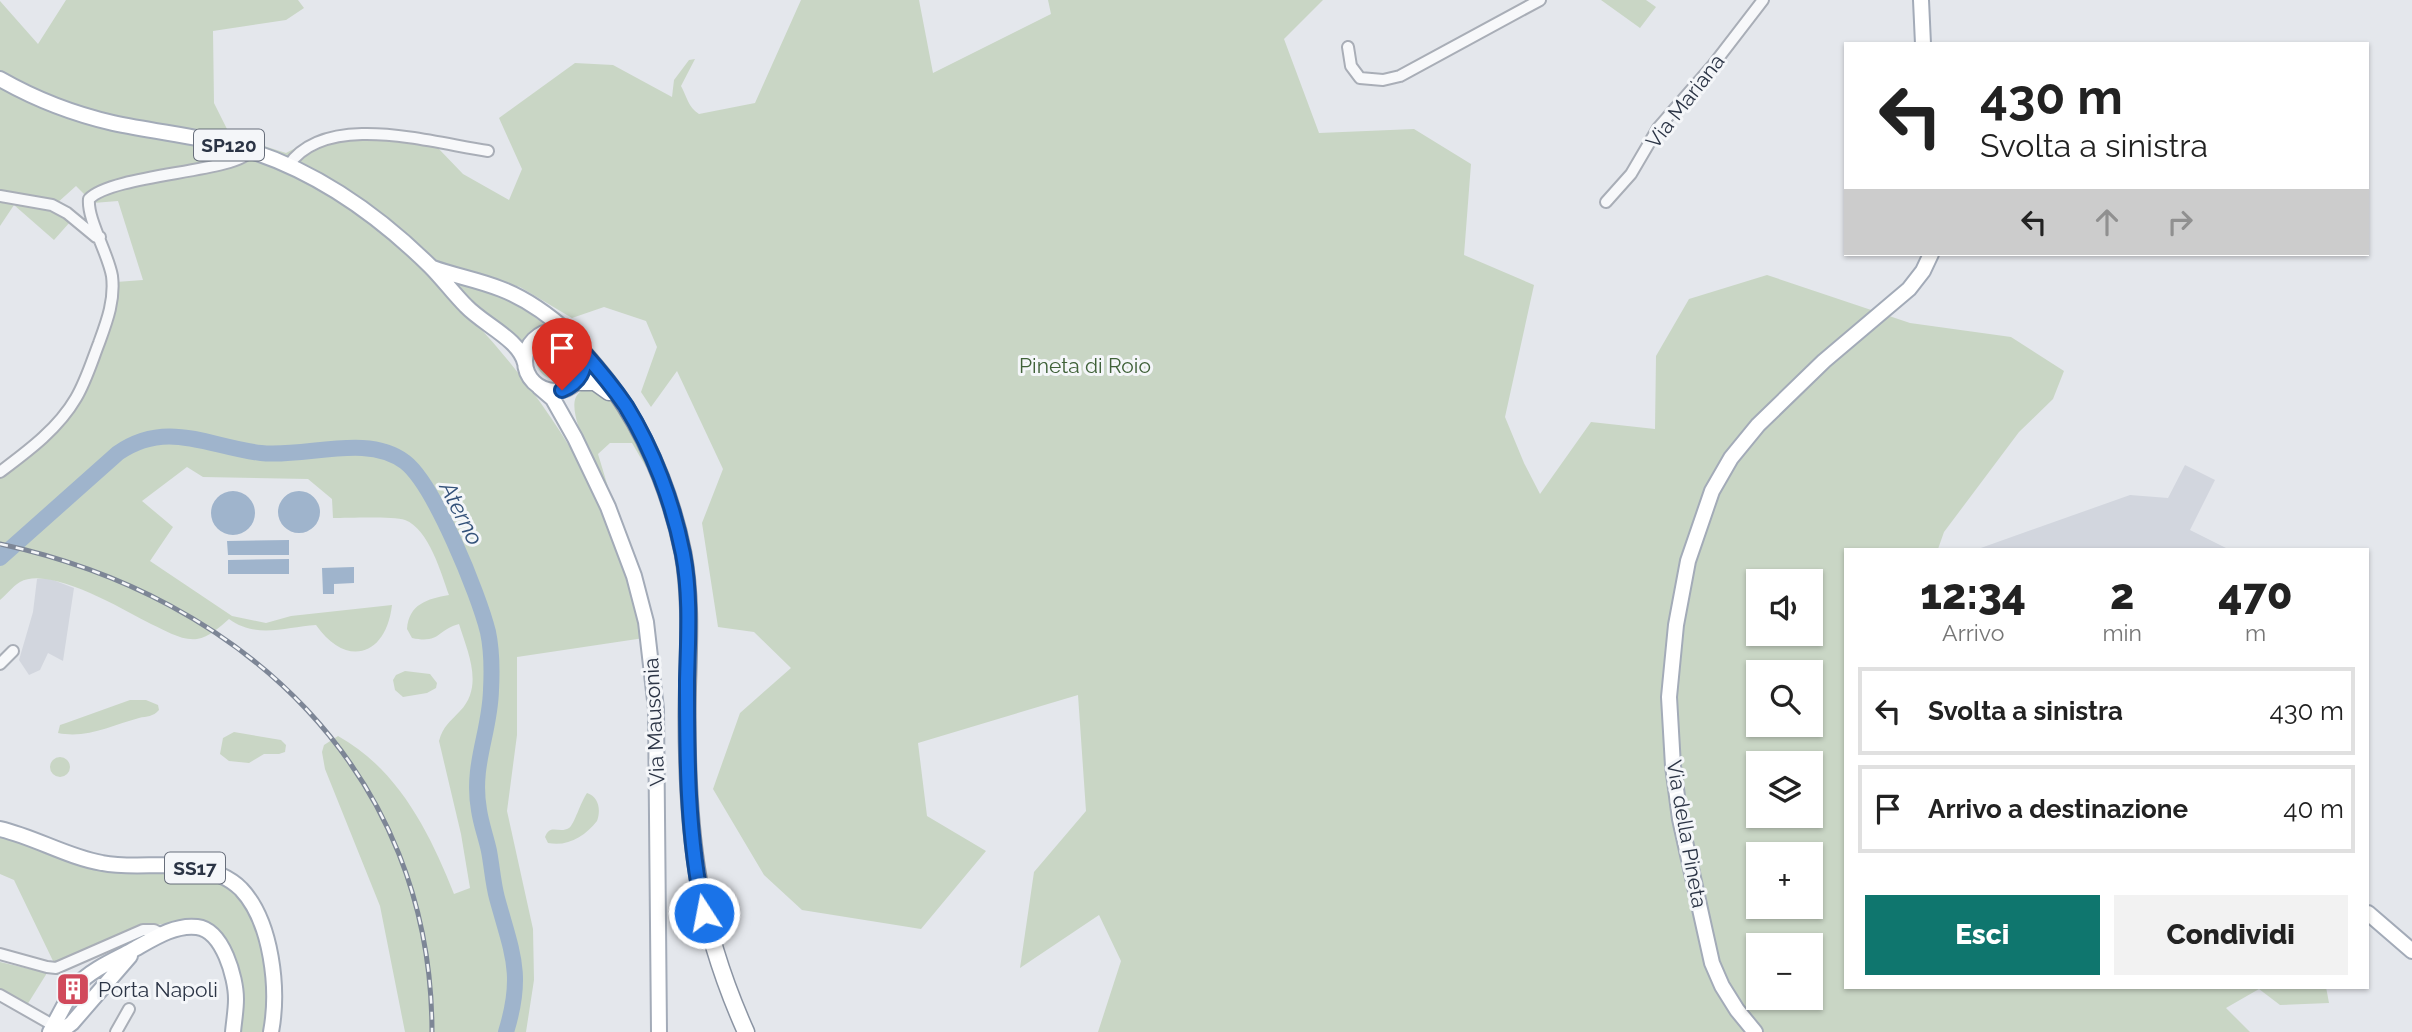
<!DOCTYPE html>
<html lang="it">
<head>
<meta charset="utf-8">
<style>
  :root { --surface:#fff; --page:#f2f2f2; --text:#222; --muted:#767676; --line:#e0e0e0; --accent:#0f766e }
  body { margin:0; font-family:Raleway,sans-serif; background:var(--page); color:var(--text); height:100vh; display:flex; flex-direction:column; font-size:26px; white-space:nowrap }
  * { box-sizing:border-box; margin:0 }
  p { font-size:23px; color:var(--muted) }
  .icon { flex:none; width:38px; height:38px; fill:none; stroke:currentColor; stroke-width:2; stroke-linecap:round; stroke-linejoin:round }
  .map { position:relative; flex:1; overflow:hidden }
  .details { position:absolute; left:1844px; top:548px; width:525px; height:441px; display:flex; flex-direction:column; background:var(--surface); border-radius:0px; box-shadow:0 2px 5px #0004 }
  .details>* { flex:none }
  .hud { position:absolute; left:1844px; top:42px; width:525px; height:214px; border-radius:0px; box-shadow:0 2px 5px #0004; background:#fff; color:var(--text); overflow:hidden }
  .tools { position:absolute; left:1746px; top:569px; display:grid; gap:14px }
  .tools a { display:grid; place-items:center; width:77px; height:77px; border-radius:0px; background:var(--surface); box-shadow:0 2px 5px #0004; font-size:35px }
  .pin { position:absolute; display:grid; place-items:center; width:60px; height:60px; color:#fff; margin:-72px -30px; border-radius:50% 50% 50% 0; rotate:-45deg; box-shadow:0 0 7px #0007 }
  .pin .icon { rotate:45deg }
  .me { position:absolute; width:77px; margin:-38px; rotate:349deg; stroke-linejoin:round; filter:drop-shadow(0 0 5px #0008) }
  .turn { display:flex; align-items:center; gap:24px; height:147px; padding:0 21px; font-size:32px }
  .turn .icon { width:91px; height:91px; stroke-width:2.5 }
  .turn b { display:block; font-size:49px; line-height:60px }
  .lanes { display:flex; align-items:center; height:66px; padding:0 21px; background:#0003; justify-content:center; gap:35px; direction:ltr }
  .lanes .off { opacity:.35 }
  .eta { display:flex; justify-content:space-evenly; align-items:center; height:119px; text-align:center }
  .eta b { font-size:42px; font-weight:800; line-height:49px }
  .action { display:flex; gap:14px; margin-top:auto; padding:14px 21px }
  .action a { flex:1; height:80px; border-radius:0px; background:var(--accent); color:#fff; font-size:28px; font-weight:800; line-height:80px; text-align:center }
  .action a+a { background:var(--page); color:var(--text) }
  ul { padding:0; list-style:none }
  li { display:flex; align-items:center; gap:21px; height:88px; margin:0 14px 10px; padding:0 7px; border:4px solid var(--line); border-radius:0px }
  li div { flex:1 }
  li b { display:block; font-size:26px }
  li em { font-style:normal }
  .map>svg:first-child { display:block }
</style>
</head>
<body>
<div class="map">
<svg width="2412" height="1032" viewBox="0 0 2412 1032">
  <rect width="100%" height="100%" fill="#e4e7ec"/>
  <path fill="#d2d6de" d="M2185,465L2215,480L2190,530L2228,549H1978L2130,495L2168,498Z
    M48,578L74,588L63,661L48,653L40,670L29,675L19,660L33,612L37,579Z"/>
  <path fill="#c9d6c5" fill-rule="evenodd" d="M66,0H298L304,8L286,20L213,31L214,103L230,135L286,153L318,136L368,127L437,147L463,174L509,200L522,169L499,118L575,63L613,65L672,97L674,80L689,60L695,59L681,86C687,97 688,107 699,114L755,103L801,0H919L933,73L1051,14L1048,0H1323L1284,39L1319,133L1414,129L1471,164L1464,255L1534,285L1505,417L1524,463L1540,494L1591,422L1655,429L1656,356L1689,299L1767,275L1910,323L2011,337L2064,371L2053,399L2019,432L1944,532L1938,549L1846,550V987H2326L2329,1003L2280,1005L2259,989L2226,1008L2250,1032H1098L1121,961L1099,915L1020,968L1034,872L1086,811L1078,695L918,743L927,816L986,851L921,929L802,910L764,875L713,789L740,713L791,668L754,632L718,627L702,523L723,469L677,371L651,407L641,392L657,347L646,321L604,307L572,318L520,287L435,262L320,175L80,108L40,93L0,72V1L38,44ZM1759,581H1811V634H1759ZM1759,672H1811V724H1759ZM1759,763H1811V816H1759ZM1759,854H1811V906H1759ZM1759,945H1811V998H1759Z
    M1601,0H1646L1656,7L1640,28Z
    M0,87C11,92 22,98 33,103C49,109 68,112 85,116C138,129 197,139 249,157C329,185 385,232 444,290C501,347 550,408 588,479C615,528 630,584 644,638L517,657V735L507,811L533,929L534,980L526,1032H405L380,906L325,769L322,752L324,745L338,736C398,769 430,833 454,894L470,888L461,834L439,741C443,726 450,722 460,711C484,686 468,653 459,624C437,630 440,644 412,638L407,629C409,604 427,599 449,595C441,573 429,529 405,520C393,516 348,518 333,518L332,499L308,479L203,477L187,467L142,501L173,527L150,561L232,616L266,623L291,616L392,605C386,657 346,668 316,625C286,627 256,639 229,619C220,627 209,637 197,639C181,641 165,630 151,624C124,610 49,565 20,582C13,586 6,595 0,600V476L66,417L116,282L143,280L118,201L93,203L76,186L56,204L70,222L54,240L14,205L0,226Z
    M441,274C485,290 513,298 550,329L538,332L526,346L483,317Z
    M537 361a18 18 0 1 1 36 0a18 18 0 1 1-36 0Z
    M590,387C596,390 604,393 609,398C622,410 649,450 646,467L632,443H610L598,454L608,487C597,470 567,415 576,397C579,391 584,389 590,387Z
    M405,671L430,674L437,683L436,688L427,693L403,697L395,690L393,680L396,675Z
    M130,700H146L158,705L159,710C153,717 147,716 139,718C112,725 87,739 58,733L60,725L66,723Z
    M234,732L281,740L286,745L285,752L279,754H264L249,763L229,761L220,754L223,738Z
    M50 767a10 10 0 1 1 20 0a10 10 0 1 1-20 0Z
    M587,793C599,797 601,810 597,821C585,836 568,847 548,843L545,837C550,823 559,834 569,828C574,825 581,801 587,793Z
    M0,837L48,851L198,874C210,878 223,881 232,890C268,924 269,987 265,1032H239L229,952L184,920L135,929L54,963L14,880L0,874Z
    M0,962L47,973L27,1005L0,989Z"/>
  <path fill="#9fb4cc" d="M278 512a21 21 0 1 1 42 0a21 21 0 1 1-42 0Z
    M211 513a22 22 0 1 1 44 0a22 22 0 1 1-44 0Z
    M289,540V555H228L227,541Z
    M289,559V574H228V560Z
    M354,567V583L334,584V594H323L322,568Z"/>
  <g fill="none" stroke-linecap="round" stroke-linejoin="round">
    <path stroke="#9fb4cc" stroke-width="16" d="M0,558L118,453C167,419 209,447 261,453C306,458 367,433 405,462C434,484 479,595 488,632C492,651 492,671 491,690C490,733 471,765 479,810C481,824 486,837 489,851C492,867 493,883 497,898C512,953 524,974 506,1032"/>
    <g stroke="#a9aeb7" stroke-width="14">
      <path id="minor" d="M1348,47L1351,66L1360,78L1383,80L1400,76L1540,0
        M288,166C326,110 432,143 488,151
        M0,196L52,205L67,213L96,237H100
        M1606,202L1631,174L1658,128L1713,65L1763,0
        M0,472C28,451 58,429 76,398C86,381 92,361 99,343C107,321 115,300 112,276C108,253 87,219 89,199C113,174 237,172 250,151
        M0,664L13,651
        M0,954L47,967L56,968L143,930H154L162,934
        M0,995L58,1028
        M116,1032L129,1009"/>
    </g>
    <g stroke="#a3abb8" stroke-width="18">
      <path id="major" d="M1921,0L1923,44
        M0,79C35,99 74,114 113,123C155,132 197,136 238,147C312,168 376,213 430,266C443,279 453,293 466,306C484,325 519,339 525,363
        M433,268C455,276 479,280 501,289C527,299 550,316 570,334
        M525 361a30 30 0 1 1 60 0a30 30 0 1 1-60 0Z
        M539,387L553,399L575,438L608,507L634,576L646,622L656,709L659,1032
        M0,829C35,837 67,857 102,863C132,869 163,862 193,867C210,870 228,876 241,889C272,922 279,989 271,1032
        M2368,913L2412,951
        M76,986C91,970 112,961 131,951C151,940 174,924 197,927C223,930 236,978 236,999C236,1010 234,1021 233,1032
        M50,1032L72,991
        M60,1032L72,1023L130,956
        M1755,1032L1737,1010L1722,986L1712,963L1680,819L1673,766L1669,697L1676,625L1688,561L1712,491L1731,458L1758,425L1824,361L1909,289L1923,271L1931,254"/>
    </g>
    <g stroke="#8b94a3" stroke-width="19">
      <path id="highway" d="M583,352C598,369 613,387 625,406C653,450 673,503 683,553C693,607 687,664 687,717C687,835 697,923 746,1032
        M577,382H595L609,392"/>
    </g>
    <use href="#minor" stroke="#f7f8fa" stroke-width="10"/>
    <use href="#major" stroke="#fff" stroke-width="14"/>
    <use href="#highway" stroke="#fff" stroke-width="16"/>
    <g stroke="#7d8696" stroke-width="5">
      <path id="rail" d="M0,544C243,596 432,772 432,1032"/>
    </g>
    <use href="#rail" stroke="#f4f6f9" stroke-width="2.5" stroke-dasharray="8" stroke-linecap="butt"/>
  </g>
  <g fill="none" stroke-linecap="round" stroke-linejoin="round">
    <g stroke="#114b97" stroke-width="18">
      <path id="route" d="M562,390C579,383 587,370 583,352C598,369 613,387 626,406C653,450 673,503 683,554C691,595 688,639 687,681C687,759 687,836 704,913"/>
    </g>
    <use href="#route" stroke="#1a73e8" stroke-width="12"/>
  </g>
  <defs>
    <g id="building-square" transform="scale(1.75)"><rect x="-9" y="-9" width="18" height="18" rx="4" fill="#d1495b" stroke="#f4f6f9"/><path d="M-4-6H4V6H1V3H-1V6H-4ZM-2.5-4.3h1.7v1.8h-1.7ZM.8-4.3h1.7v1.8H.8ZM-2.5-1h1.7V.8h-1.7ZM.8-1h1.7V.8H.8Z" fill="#fff"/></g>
  </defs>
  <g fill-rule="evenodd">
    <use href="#building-square" x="73" y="989"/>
  </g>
  <g text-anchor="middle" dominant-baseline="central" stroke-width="6" stroke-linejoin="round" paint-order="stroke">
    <g fill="#f4f6f9" stroke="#676e7b" stroke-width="2">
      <rect x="194" y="129.5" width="70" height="31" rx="5"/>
      <rect x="165" y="852.5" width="60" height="31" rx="5"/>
    </g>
    <g font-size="19" font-weight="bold" fill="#2b3445">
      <text x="229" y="145">SP120</text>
      <text x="195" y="868">SS17</text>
    </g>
    <g font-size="21" fill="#2b3445" stroke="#f4f6f9">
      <text transform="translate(1685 101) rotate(-52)">Via Mariana</text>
      <text transform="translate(654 722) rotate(-93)">Via Mausonia</text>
      <text transform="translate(1687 834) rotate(80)">Via della Pineta</text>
    </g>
    <g font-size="21" fill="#3f6138" stroke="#f4f6f9">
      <text x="1085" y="365">Pineta di Roio</text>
    </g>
    <g font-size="21" fill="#2b3445" stroke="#f4f6f9" text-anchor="start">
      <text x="98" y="989">Porta Napoli</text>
    </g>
    <g font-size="23" font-style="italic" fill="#34527a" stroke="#f4f6f9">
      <text transform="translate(462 513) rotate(63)">Aterno</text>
    </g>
  </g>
</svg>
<div class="tools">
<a><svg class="icon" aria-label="sound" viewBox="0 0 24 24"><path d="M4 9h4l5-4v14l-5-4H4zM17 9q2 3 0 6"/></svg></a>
<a><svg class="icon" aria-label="search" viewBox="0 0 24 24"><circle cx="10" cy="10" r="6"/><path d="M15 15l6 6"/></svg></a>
<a><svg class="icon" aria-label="layers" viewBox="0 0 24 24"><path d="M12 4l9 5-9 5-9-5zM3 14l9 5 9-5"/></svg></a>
<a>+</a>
<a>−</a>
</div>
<div class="pin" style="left:562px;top:390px;background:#d93025"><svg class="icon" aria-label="arrive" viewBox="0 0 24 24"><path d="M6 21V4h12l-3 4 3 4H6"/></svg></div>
<svg class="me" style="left:704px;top:913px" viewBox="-20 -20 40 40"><circle r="17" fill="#1a73e8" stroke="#fff" stroke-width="3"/><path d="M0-11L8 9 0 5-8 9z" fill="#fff"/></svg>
<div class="hud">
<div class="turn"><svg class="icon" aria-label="left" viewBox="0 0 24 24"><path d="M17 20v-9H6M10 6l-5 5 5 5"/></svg><div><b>430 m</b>Svolta a sinistra</div></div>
<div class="lanes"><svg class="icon" aria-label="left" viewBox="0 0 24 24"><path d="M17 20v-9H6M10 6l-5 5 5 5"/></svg><svg class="icon off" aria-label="ahead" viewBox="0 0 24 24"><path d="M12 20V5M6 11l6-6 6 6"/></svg><svg class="icon off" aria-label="right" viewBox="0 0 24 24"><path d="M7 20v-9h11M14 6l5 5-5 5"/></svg></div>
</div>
<section class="details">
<div class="eta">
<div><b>12:34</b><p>Arrivo</p></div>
<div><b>2</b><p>min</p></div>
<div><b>470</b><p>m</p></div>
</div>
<ul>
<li><svg class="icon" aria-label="left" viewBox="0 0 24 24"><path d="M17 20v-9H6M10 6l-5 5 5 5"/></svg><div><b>Svolta a sinistra</b></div><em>430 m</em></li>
<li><svg class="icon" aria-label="arrive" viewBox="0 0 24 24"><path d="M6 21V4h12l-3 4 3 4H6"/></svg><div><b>Arrivo a destinazione</b></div><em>40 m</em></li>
</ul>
<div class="action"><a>Esci</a><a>Condividi</a></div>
</section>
</div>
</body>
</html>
